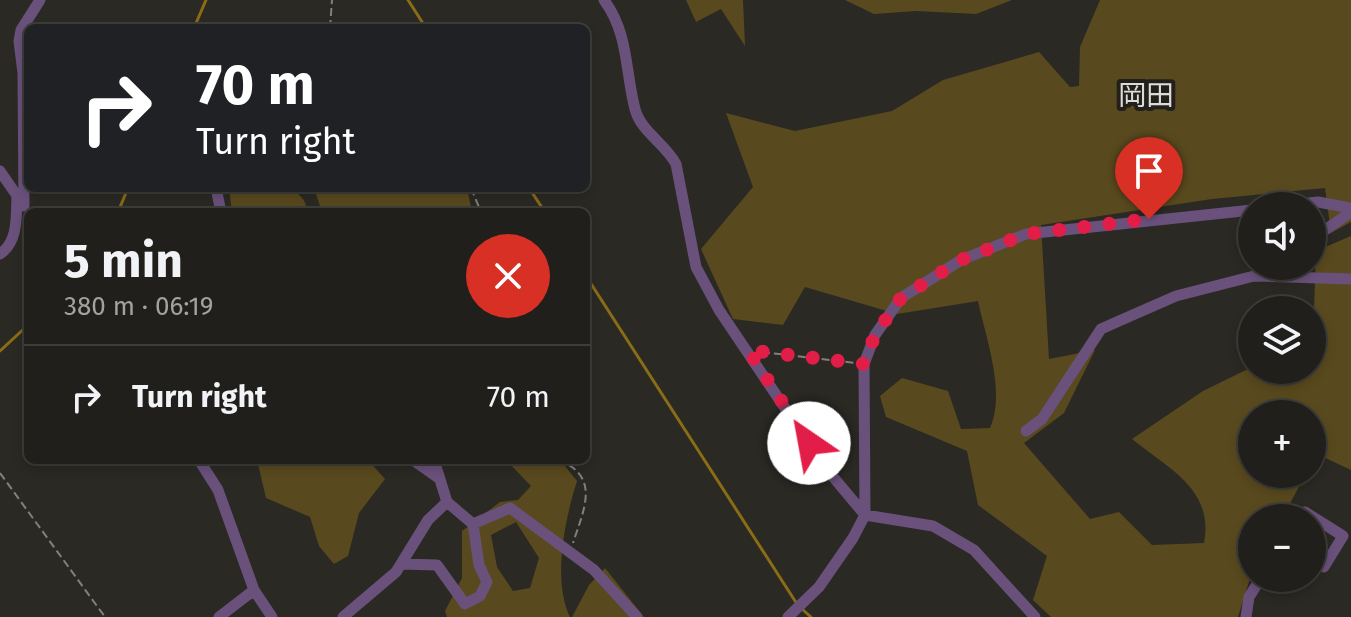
<!DOCTYPE html>
<html lang="en">
<head>
<meta charset="utf-8">
<style>
  :root { --surface:#201f1b; --page:#282724; --text:#f1f3f6; --muted:#a2a2a3; --line:#3d3d3a }
  body { margin:0; font-family:"Fira Sans","Noto Sans JP",sans-serif; background:var(--page); color:var(--text); height:100vh; display:flex; flex-direction:column; font-size:30px; white-space:nowrap }
  * { box-sizing:border-box; margin:0 }
  p { font-size:26px; color:var(--muted) }
  .icon { flex:none; width:44px; height:44px; fill:none; stroke:currentColor; stroke-width:2; stroke-linecap:round; stroke-linejoin:round }
  .map { position:relative; flex:1; overflow:hidden }
  .sheet { position:absolute; left:24px; top:208px; width:566px; height:256px; display:flex; flex-direction:column; background:var(--surface); border-radius:12px; box-shadow:0 4px 12px #0003,0 0 0 2px var(--line) }
  .sheet>* { flex:none }
  .top-card { position:absolute; left:24px; top:24px; width:566px; height:168px; border-radius:12px; box-shadow:0 4px 12px #0003,0 0 0 2px var(--line); background:#202124; color:#fff; overflow:hidden }
  .buttons { position:absolute; left:1238px; top:192px; display:grid; gap:16px }
  .buttons a { display:grid; place-items:center; width:88px; height:88px; border-radius:50%; background:var(--surface); box-shadow:0 4px 12px #0003,0 0 0 2px var(--line); font-size:40px }
  .pin { position:absolute; display:grid; place-items:center; width:68px; height:68px; color:#fff; margin:-82px -34px; border-radius:50% 50% 50% 0; rotate:-45deg; box-shadow:0 0 8px #0007 }
  .pin .icon { rotate:45deg }
  .me { position:absolute; width:88px; margin:-44px; rotate:327deg; stroke-linejoin:round; filter:drop-shadow(0 0 6px #0008) }
  .turn { display:flex; align-items:center; gap:28px; height:168px; padding:0 40px; font-size:36px }
  .turn .icon { width:104px; height:104px; stroke-width:2.5 }
  .turn b { display:block; font-size:56px; line-height:68px }
  .round { display:grid; place-items:center; flex:none; width:84px; height:84px; border-radius:42px; background:var(--page) }
  .overview { display:flex; align-items:center; justify-content:space-between; height:136px; padding:0 40px }
  h1 { font-size:48px; font-weight:700; line-height:60px }
  ul { padding:0; list-style:none }
  li { display:flex; align-items:center; gap:24px; height:104px; padding:0 40px; border-top:2px solid var(--line) }
  li div { flex:1 }
  li b { display:block; font-size:30px }
  li em { font-style:normal }
  .map>svg:first-child { display:block }
</style>
</head>
<body>
<div class="map">
<svg width="1351" height="617" viewBox="0 0 1351 617">
  <rect width="100%" height="100%" fill="#2b2924"/>
  <path fill="#59491e" fill-rule="evenodd" d="M686,0H743L745,46L721,9L696,22Z
    M845,0H1012L976,14L916,11L874,14Z
    M1100,0H1351V222L1331,233L1325,188L1212,199L1041,225L1049,359L1095,350L1064,413L1024,443L1090,519L1119,512L1152,545L1204,543C1214,489 1169,469 1132,439L1203,391L1252,367V370H1312L1316,251L1351,236V470L1317,454L1312,463V414H1252V474H1306L1282,518H1252V572L1238,617H1051L1033,600L1047,556L978,505L967,451L886,417L880,396L902,378L948,391L961,429L990,428C1006,392 986,339 978,301L897,314L805,287L783,325L733,319L701,249L753,187L726,113L795,131L892,111L943,80L1039,52L1070,87L1079,86L1080,47Z
    M229,188H289C299,193 307,200 307,212H232Z
    M314,188H467L472,212H322Z
    M257,460H368L385,479L359,513L348,556L334,564L319,546L310,517L266,498Z
    M506,460H560L577,481C565,519 552,580 570,617H447L445,611L462,578V531L500,502L518,500L531,486ZM516,522L539,558L530,588L513,591L497,567L491,535Z
    M605,568L644,617H572L589,585Z"/>
  <g fill="none" stroke-linecap="round" stroke-linejoin="round">
    <path stroke="#896c16" stroke-width="3" d="M408,0L426,28
      M194,28L206,0
      M529,188L545,212
      M118,212L128,188
      M586,276L797,604
      M0,351L28,325
      M802,609L811,617"/>
    <path stroke="#82807c" stroke-width="2" stroke-dasharray="8 4" stroke-linecap="butt" d="M330,28L332,0
      M471,188L481,212
      M762,352L855,363
      M558,460C601,476 584,509 573,543
      M0,473L105,617"/>
    <path stroke="#6a517c" stroke-width="11" d="M604,0C629,34 625,71 635,109C641,132 665,143 676,164L696,267L719,310L824,466L865,515L933,526L974,550L1035,617
      M0,171L20,200
      M216,188L221,212
      M24,206L23,73L19,41L21,30L40,0
      M1284,206L1318,202L1351,208
      M1312,239L1351,212
      M0,254C19,241 16,215 17,194
      M1026,431L1042,419L1101,329L1119,321L1176,296L1254,276L1351,279
      M199,460L218,490L254,590L272,617
      M413,460L440,479
      M434,460L447,502L473,524L510,508L594,570L637,617
      M1301,518L1305,512L1343,536L1324,567
      M401,564L437,565L465,604L480,596L487,582L479,565L473,524
      M219,617L254,590
      M343,617L396,572L428,520L447,502
      M788,617L819,587L853,538L865,515L864,364L875,335L901,298L961,260L1026,234L1252,210
      M1246,617L1249,597L1261,578"/>
  </g>
  <g fill="none" stroke-linecap="round" stroke-linejoin="round">
    <path stroke="#e11d48" stroke-width="14" stroke-dasharray="0 25.2" d="M809,443L748,350L864,364L875,335L901,298L961,260L1026,234L1149,219"/>
  </g>
  <g text-anchor="middle" dominant-baseline="central" stroke-width="8" stroke-linejoin="round" paint-order="stroke">
    <g font-size="28" fill="#dedcd9" stroke="#22201b">
      <text x="1146" y="95">岡田</text>
    </g>
  </g>
</svg>
<div class="buttons">
<a><svg class="icon" aria-label="sound" viewBox="0 0 24 24"><path d="M4 9h4l5-4v14l-5-4H4zM17 9q2 3 0 6"/></svg></a>
<a><svg class="icon" aria-label="layers" viewBox="0 0 24 24"><path d="M12 4l9 5-9 5-9-5zM3 14l9 5 9-5"/></svg></a>
<a>+</a>
<a>−</a>
</div>
<div class="pin" style="left:1149px;top:219px;background:#d93025"><svg class="icon" aria-label="arrive" viewBox="0 0 24 24"><path d="M6 21V4h12l-3 4 3 4H6"/></svg></div>
<svg class="me" style="left:809px;top:443px" viewBox="-20 -20 40 40"><circle r="19" fill="#fff"/><path d="M0-13L10 11 0 6-10 11z" fill="#e11d48"/></svg>
<div class="top-card">
<div class="turn"><svg class="icon" aria-label="right" viewBox="0 0 24 24"><path d="M7 20v-9h11M14 6l5 5-5 5"/></svg><div><b>70 m</b>Turn right</div></div>
</div>
<section class="sheet">
<div class="overview"><div><h1>5 min</h1><p>380 m · 06:19</p></div><a class="round" style="background:#d93025;color:#fff"><svg class="icon" aria-label="close" viewBox="0 0 24 24"><path d="M6 6l12 12M18 6L6 18"/></svg></a></div>
<ul>
<li><svg class="icon" aria-label="right" viewBox="0 0 24 24"><path d="M7 20v-9h11M14 6l5 5-5 5"/></svg><div><b>Turn right</b></div><em>70 m</em></li>
</ul>
</section>
</div>
</body>
</html>
